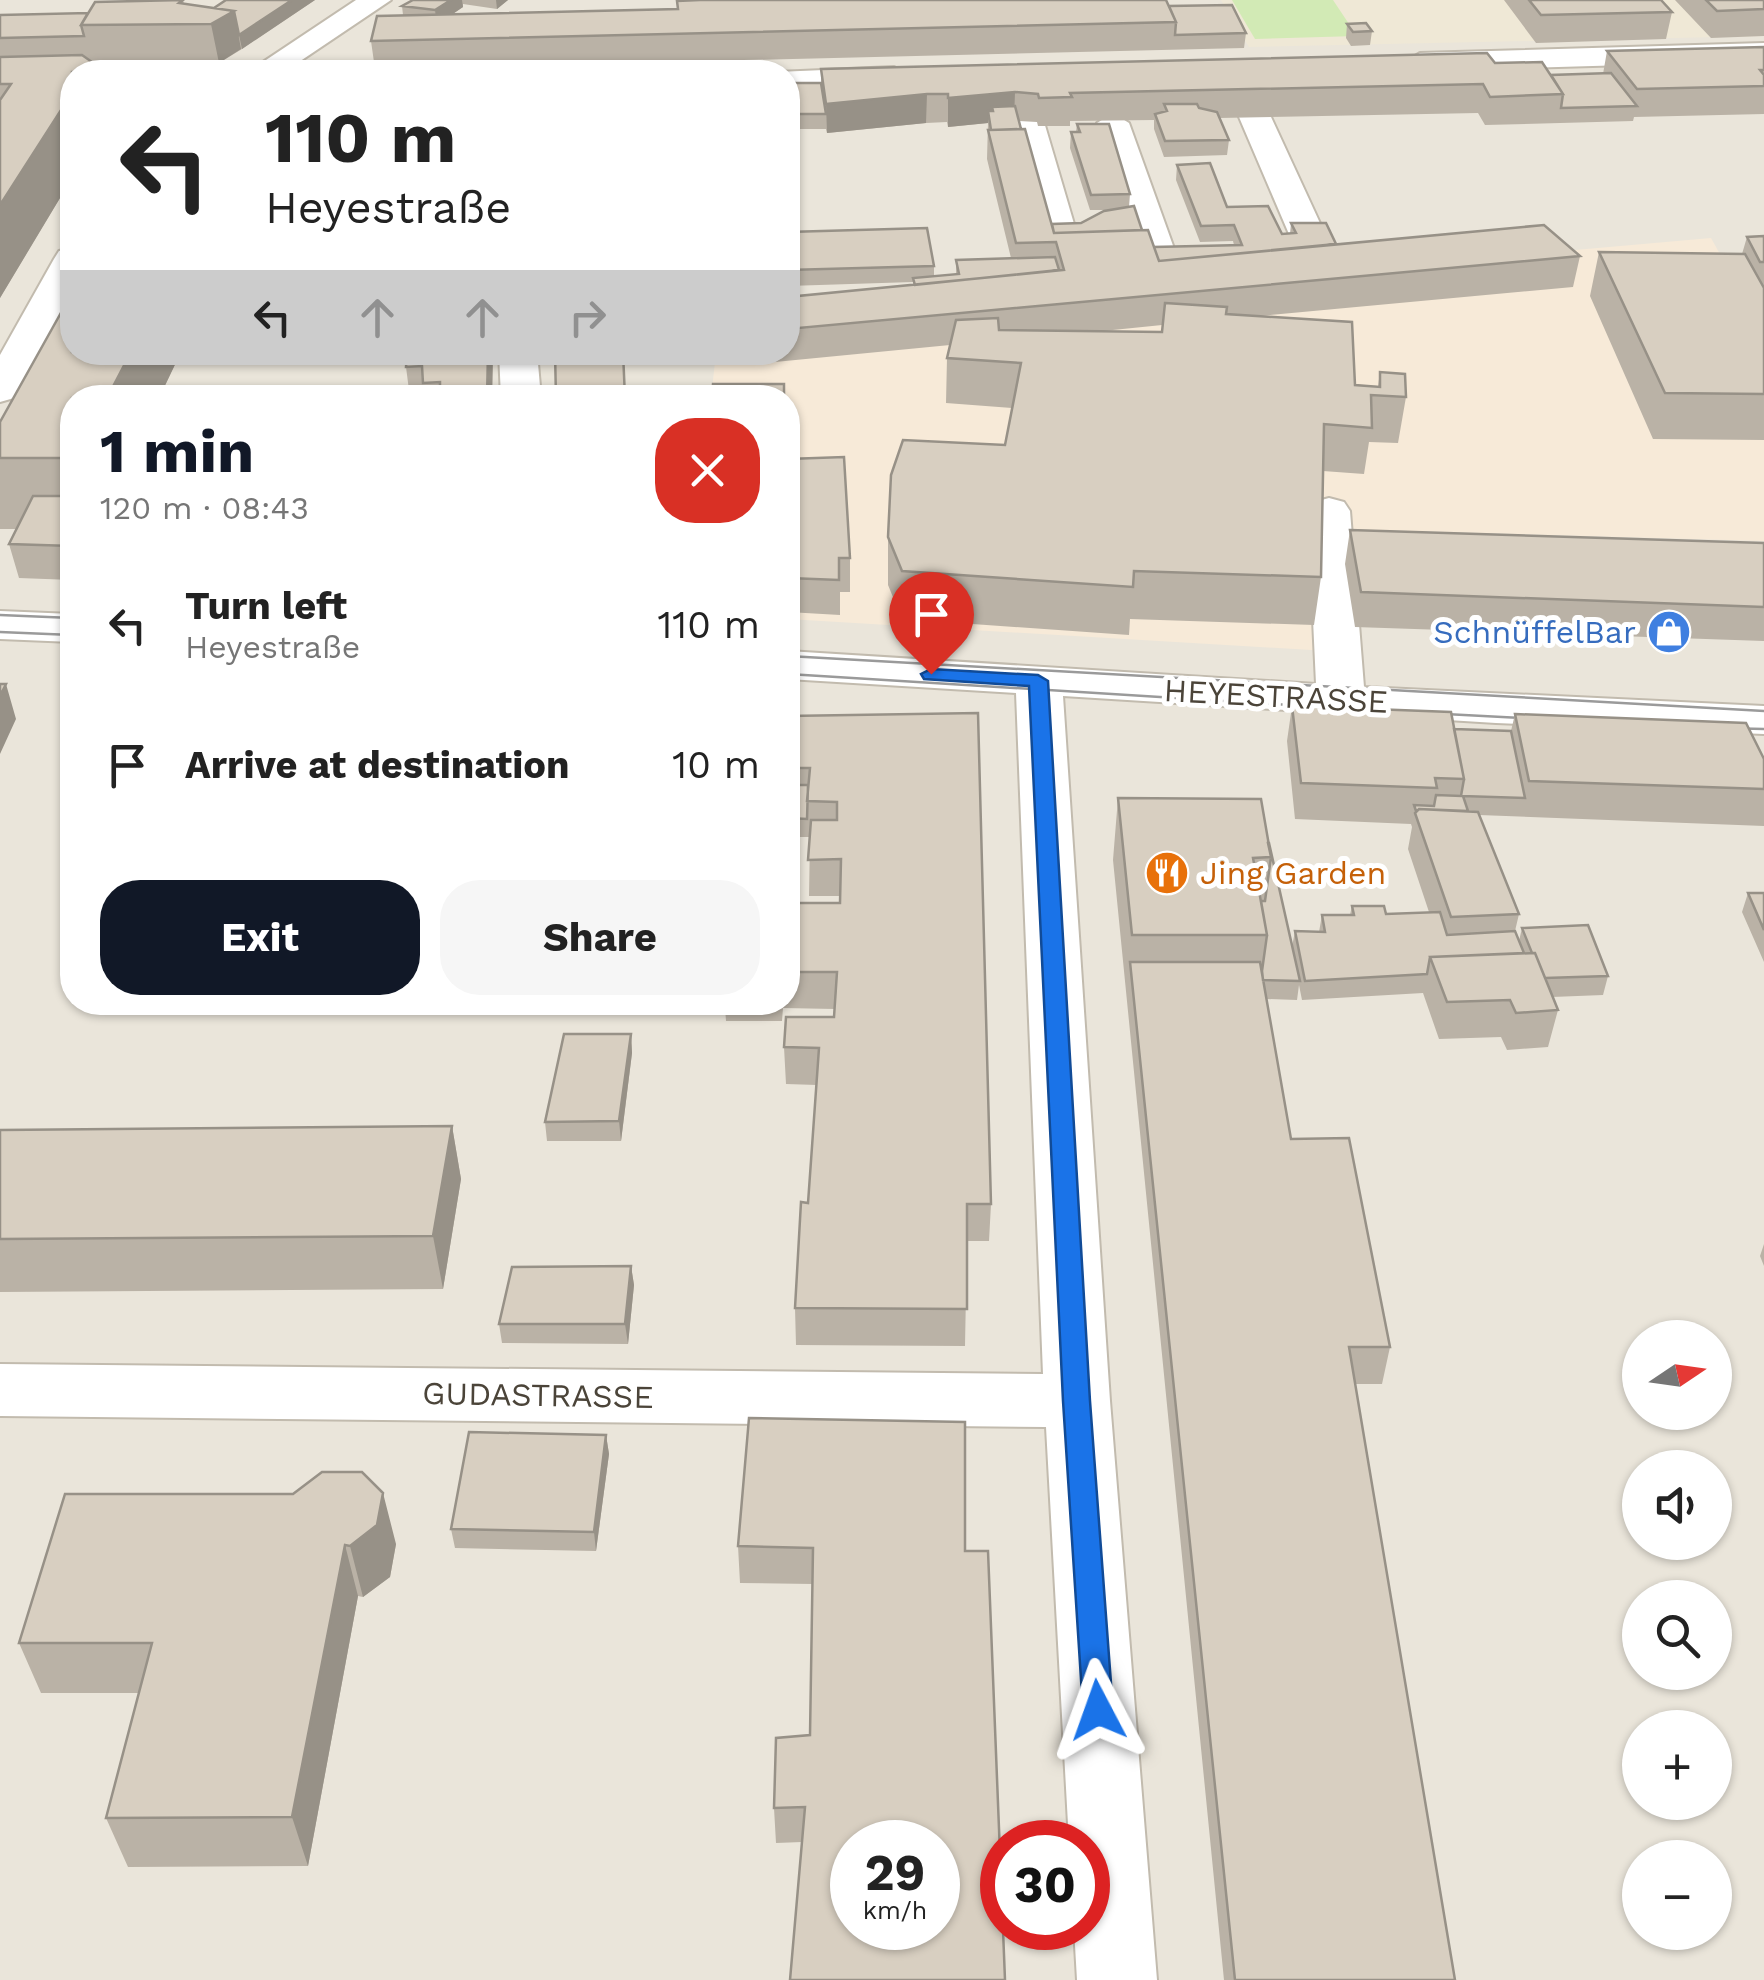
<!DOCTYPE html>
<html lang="en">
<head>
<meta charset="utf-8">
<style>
  :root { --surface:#fff; --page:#f6f6f6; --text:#222; --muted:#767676; --accent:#111827 }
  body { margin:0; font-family:"Work Sans",sans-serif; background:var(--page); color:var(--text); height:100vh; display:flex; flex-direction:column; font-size:38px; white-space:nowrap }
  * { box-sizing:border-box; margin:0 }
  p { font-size:32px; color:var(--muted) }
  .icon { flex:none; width:55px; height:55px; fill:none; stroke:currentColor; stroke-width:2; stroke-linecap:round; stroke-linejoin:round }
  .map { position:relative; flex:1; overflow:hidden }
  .sheet { position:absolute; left:60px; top:385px; width:740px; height:630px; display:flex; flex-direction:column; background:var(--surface); border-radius:40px; box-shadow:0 2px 8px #0004 }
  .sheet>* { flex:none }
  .guide { position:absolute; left:60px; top:60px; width:740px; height:305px; border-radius:40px; box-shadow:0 2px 8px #0004; background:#fff; color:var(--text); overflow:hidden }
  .needle { width:65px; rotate:77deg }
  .tools { position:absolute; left:1622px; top:1320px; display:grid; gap:20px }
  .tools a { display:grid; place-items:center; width:110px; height:110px; border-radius:50%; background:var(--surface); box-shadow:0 2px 8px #0004; font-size:50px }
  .speed { position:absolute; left:830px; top:1820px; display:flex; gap:20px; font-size:50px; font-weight:700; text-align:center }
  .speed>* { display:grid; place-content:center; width:130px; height:130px; border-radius:50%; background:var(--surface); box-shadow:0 2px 8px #0004; line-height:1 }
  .speed small { font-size:25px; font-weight:400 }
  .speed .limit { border:15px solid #d22; background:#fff; color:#111 }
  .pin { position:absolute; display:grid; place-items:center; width:85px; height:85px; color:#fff; margin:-102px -42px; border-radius:50% 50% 50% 0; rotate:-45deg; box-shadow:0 0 10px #0007 }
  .pin .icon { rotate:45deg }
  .me { position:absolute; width:110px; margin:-55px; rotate:356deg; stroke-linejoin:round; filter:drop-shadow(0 0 8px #0008) }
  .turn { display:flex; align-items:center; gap:35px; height:210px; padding:0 40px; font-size:45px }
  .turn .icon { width:130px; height:130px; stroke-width:2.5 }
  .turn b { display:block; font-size:70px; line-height:85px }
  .lanes { display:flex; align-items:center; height:95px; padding:0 40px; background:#0003; justify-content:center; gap:50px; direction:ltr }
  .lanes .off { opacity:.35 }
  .round { display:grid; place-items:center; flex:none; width:105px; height:105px; border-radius:40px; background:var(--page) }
  .overview { display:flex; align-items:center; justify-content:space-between; height:170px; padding:0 40px }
  h1 { font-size:60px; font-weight:700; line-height:75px; color:var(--accent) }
  .primary-button { display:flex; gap:20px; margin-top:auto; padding:20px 40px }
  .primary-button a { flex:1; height:115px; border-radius:40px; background:var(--accent); color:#fff; font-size:40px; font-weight:700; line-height:115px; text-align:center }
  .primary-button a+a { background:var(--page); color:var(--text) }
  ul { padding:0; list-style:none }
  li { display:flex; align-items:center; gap:30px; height:140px; padding:0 40px }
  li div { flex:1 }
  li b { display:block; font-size:38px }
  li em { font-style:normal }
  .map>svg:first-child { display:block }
</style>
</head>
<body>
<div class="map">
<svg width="1764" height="1980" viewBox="0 0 1764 1980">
  <rect width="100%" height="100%" fill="#f6f3ec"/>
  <path fill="#eae5da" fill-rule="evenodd" d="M0,0H1764V1980H0ZM72,72H788V352H72ZM72,398H788V1002H72ZM1640,1338H1715V1412H1640ZM1640,1468H1715V1542H1640ZM1640,1598H1715V1672H1640ZM1640,1728H1715V1802H1640ZM852,1842H938V1928H852ZM1002,1842H1088V1928H1002ZM1640,1858H1715V1932H1640Z"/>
  <path fill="#f7ead8" d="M1711,238L1764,333V541L1337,529L1344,652L788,619V398H711L716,353L788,352L1541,253Z"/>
  <path fill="#efe8d6" d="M1221,0H1764V36L1249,47Z"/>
  <path fill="#d2eab5" d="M1232,0H1333L1357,36L1255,39Z"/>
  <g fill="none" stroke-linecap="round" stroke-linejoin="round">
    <g stroke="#c2bbae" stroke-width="4">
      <path id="minor" d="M356,0H391L284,72H248Z
        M1764,43V61L1420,71L1405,62L1420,53Z
        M894,67L910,76L905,83L788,88V72H777Z
        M1255,107L1271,117L1325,234L1319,241H1295L1289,234L1239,117Z
        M1028,112L1044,122L1077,234L1071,241H1047L1041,234L1012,122Z
        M1113,113L1129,123L1176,254L1171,262H1145L1140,254L1097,123Z
        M72,248V292L20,390L14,398L0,402V355L54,259L59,251Z
        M499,352H537L541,398H501Z
        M1329,498L1344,502L1350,511L1364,687L1764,706V734L1496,723L1063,696L1110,1401L1157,1980H1077L1074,1928H1088V1842H1069L1046,1427L0,1416V1364L1043,1374L1016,693L788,679V651L1316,684L1308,511L1314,502Z
        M0,611L72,614V642L0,639Z"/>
    </g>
    <use href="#minor" fill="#fff" fill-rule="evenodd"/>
    <path stroke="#9a9a9a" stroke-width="2.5" d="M0,615L72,618
      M0,632L72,635
      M788,656L1764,711
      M788,674L1321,707
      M1426,713L1541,719
      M1721,728L1764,729"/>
  </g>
  <path fill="#bab2a6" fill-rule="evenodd" d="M183,0L184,4L214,8L315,0L242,49L219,63H93L95,72H72V178L0,298V15L88,13Z
    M413,0H508L497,9L463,4V7L452,14L677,9V1L1169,6L1246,33L1244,48L375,69L371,41L403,15L402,6Z
    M1504,0H1661L1672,12L1666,39L1536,43Z
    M1675,0H1764V36L1711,38Z
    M1347,24L1372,31L1370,45L1351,46L1346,38Z
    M1764,47V114L1634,117L1633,121L1485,125L1478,113L1219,118L1229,140L1227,155L1164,157L1154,129V120L1070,121V126H1038L1037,122L1019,121L1052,224L1081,223L1108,210H1090L1070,148L1071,132H1076L1077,124L1130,194L1129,207L1142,230L1154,247L1234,245L1233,241L1200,242L1176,180L1177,165L1227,207L1282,234H1290L1291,223L1336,244L1580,256L1573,287L1260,316L1355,385L1378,386L1380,372L1406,397L1398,443L1369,442L1364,474L1323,471L1321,577L1314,625L1130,619L1129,635L902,619L888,585V537L1005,445L1012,408L946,403L947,358L950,345L743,365L742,352H788V297L913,285V282L788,286V232L934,266V276L956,274V260L1011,258L987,159L988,123L948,127L947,122L926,123L827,133L826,129H788V83H821V69L1495,63L1551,75L1603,74L1607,51ZM1162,325V332L1103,331Z
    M1764,236V440L1653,439L1590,296L1599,252L1742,254L1747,237Z
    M72,352H181L159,398H72V580L19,578L9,544L17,529H0V422Z
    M374,352H493L492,398H410L406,367L407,355L374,356Z
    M788,459L850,558V592H840V615L788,612Z
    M1350,530L1764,543V641L1355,627L1345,564Z
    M1292,706L1454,729L1511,731L1515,714L1764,759V826L1479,815L1519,914L1515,931L1519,941L1522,928L1608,976L1603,995L1552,997L1558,1010L1548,1047L1507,1050L1501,1037L1439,1039L1423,993L1302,1000L1299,985L1297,1000L1267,999L1291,1139L1390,1347L1382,1384H1355L1455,1980H1224L1113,860L1118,798L1268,843L1292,947L1295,931L1319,932L1322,915H1350L1352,906L1386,914L1429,912L1408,849L1412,827L1411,824L1295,819L1287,741Z
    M978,713L991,1204L989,1241H967L965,1346L796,1345L795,1308L808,1203L817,1085L786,1084L784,1047L834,1017L835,1009L783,1008L782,1021H726L725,1007L593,1002H788V920L840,903V896H809L810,837H788V716Z
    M1748,893H1764V962L1742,912Z
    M631,1034L632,1053L621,1141H547L545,1122Z
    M452,1126L461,1179L443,1289L0,1292V1130Z
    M1764,1244V1266L1760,1256Z
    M631,1266L634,1285L628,1344L502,1343L499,1324Z
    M965,1422L802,1842L776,1843L774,1808L810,1735L813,1584L740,1583L738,1546Z
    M606,1435L609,1454L596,1551L455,1548L451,1529Z
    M65,1494L396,1544L390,1577L363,1597L358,1596L308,1866L128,1867L106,1818L139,1693H41L19,1643Z"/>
  <path fill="#979187" d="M292,0H315L242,49L239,35Z
    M451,0H462L463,7L437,25L435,10Z
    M496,0H508L497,9Z
    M234,11L241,49L219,63L211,24Z
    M92,62L95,72H86Z
    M1015,92L1014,121L993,111L992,107V123L988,111V123L948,127V98Z
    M72,93V178L0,298V205Z
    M927,94L926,123L827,133L826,104Z
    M131,352H181L159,398H107Z
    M488,352H493L492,398H487Z
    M6,684L16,719L0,754V696Z
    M631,1034L632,1053L621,1141L619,1121Z
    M452,1126L461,1179L443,1289L433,1236Z
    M631,1266L634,1285L628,1344L625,1324Z
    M606,1435L609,1454L596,1551L594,1532Z
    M383,1493L396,1544L390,1577L363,1597L350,1546Z
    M345,1545L358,1596L308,1866L292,1817Z"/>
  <path fill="#d8cfc1" stroke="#979187" stroke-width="2.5" fill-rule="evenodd" d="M183,0L179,3L234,11L211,24L81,25L95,2Z
    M226,0H292L239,35L234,11L214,8Z
    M413,0H451L435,10L402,6Z
    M700,0H1166L1176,22L371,41L377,16L678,9L677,1Z
    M1529,0H1661L1672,12L1541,15Z
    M1706,0H1764V9L1717,11Z
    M1232,5L1246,33L1175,35L1176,22L1169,6Z
    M88,13L81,25L84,36L0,38V15Z
    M1366,23L1372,31L1353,32L1347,24Z
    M1764,47V70H1760L1764,75V86L1637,89L1607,51Z
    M1487,53L1495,63L1542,62L1563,94L1490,97L1483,84L1070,93L1072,97L1039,98L1038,94L1015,92L948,98V94H927L826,104L821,69Z
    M82,55L92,62L86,72H72V93L0,205V100L11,84H0V57Z
    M1611,73L1637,106L1561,108L1563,94L1551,75Z
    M788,83H821L826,114H788Z
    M1164,104H1197L1199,108L1217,112L1229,140L1165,141L1155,114L1167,111Z
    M1015,106L1021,129L991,130L988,111H993L992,107Z
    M1077,124H1109L1130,194L1091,195L1071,132H1080Z
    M1025,129L1054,233L1148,230L1159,261L1544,225L1580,256L788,329V297L1064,270L1056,242L1016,243L988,130Z
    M1210,163L1227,207L1268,206L1282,234L1296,233L1291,223H1326L1336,244L1159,261L1154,247L1242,245L1234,225L1201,226L1177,165Z
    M1134,206L1142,230L1054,233L1052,224L1081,223L1104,211Z
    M927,228L934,266L788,270V232Z
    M1764,236V262H1760L1747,237Z
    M1599,252L1745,254L1764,288V394L1665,393Z
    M1055,257L1059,270L915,285L913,278L959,274L956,260Z
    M72,293V352H131L107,398H72V458H0V422Z
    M1165,303L1227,307L1226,314L1352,322L1355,385L1380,387V372L1405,374L1406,397L1371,395L1372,428L1324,424L1321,577L1134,571L1133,587L902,571L888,537L891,475L903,440L1005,445L1021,363L947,358L956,320L998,318L999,330L1162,332Z
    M407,352H488L487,398H440V382L423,383L422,366L406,367Z
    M555,352H623L625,398H556Z
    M713,384H784V398H712Z
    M844,457L850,558H839V580L789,578L791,524H788V459Z
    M33,496H72V546L9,544Z
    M1350,530L1764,543V607L1361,592Z
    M788,553H790V594H788Z
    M0,684H6L0,696Z
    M1292,706L1451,712L1464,779L1435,778L1437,788L1301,783Z
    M978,713L991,1204H967V1309L795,1308L801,1202L808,1203L819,1048L784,1047L786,1017H834L837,972H788L791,903H840L841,859L808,860L811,820H837V802L807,801L810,768H788V716Z
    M1515,714L1746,723L1764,759V789L1529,781Z
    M1454,729L1511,731L1525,798L1463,796L1468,811L1419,809L1416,811L1414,805L1434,806L1436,795L1461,796L1464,779Z
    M788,785H808L807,819L788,818Z
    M1118,798L1261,799L1271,857L1253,858L1267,935H1132Z
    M1419,809L1478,812L1519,914L1451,917L1415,813Z
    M1268,843H1269L1300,981L1263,980L1262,971L1267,935L1261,901H1265L1271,857Z
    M1748,893H1764V930Z
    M1352,906H1384L1386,914L1440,912L1447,935L1515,931L1524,953L1430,957L1427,974L1305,981L1295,931L1325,932L1322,915H1354Z
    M788,920H790L788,954Z
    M1588,925L1608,976L1545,978L1535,953H1532L1522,928Z
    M1535,953L1558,1010L1516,1013L1510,1000L1447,1002L1430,957Z
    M1130,962H1260L1291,1139L1349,1138L1390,1347H1349L1455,1980H1235Z
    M564,1034H631L619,1121L545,1122Z
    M452,1126L433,1236L0,1239V1130Z
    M631,1266L625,1324H499L512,1267Z
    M749,1418L965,1422V1551H988L1005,1980H790L805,1807L774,1808L776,1738L810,1735L813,1548L738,1546ZM852,1842H938V1928H852Z
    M469,1432L606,1435L594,1532L451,1529Z
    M322,1472H362L383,1493L377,1525L350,1546L345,1545L292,1817L106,1818L152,1643H19L65,1494H293Z"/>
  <path fill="#1a73e8" stroke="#114b97" stroke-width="2.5" d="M931,669L1038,675L1048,681L1090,1401L1113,1710L1109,1719L1098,1723L1087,1719L1083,1710L1063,1401L1029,686L924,679L921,674Z"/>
  <defs>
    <g id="shop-disc" transform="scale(2.25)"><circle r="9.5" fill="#3f7fe0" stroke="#fff"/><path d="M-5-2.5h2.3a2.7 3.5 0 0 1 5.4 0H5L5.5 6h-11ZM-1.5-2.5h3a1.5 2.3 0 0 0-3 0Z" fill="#fff"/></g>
    <g id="restaurant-disc" transform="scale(2.25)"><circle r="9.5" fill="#e8710a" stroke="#fff"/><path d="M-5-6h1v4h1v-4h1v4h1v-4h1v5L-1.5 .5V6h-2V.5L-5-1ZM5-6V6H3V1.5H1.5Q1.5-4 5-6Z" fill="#fff"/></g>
  </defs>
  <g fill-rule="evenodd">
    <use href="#shop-disc" x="1669" y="632"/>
    <use href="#restaurant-disc" x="1167" y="873"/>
  </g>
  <g text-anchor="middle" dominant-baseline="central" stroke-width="10" stroke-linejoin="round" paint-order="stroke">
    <g font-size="32" fill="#366cbe" stroke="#fff" text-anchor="end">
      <text x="1636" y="632">SchnüffelBar</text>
    </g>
    <g font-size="32" fill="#4b4439" stroke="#fff">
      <text transform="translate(1276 696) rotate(3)">HEYESTRASSE</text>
      <text transform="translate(538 1395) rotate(1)">GUDASTRASSE</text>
    </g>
    <g font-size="32" fill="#c56008" stroke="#fff" text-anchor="start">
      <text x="1200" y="873">Jing Garden</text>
    </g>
  </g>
</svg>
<div class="tools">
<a><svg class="needle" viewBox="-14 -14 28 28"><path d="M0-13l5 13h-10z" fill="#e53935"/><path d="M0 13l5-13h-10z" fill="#767676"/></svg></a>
<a><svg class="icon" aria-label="sound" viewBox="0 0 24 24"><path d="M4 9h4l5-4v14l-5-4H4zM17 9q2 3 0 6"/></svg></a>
<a><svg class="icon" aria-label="search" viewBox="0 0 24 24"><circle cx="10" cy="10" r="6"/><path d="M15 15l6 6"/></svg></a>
<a>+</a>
<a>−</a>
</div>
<div class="speed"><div>29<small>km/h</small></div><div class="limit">30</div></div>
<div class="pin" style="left:931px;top:674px;background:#d93025"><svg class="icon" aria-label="arrive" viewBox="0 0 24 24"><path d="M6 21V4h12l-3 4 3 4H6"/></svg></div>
<svg class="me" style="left:1098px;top:1710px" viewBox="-20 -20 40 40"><path d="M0-17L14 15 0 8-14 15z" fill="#1a73e8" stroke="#fff" stroke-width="4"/></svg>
<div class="guide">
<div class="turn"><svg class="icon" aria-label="left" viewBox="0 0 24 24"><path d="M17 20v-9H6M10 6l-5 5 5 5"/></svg><div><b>110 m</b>Heyestraße</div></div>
<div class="lanes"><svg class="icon" aria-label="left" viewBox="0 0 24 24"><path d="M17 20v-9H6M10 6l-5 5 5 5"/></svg><svg class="icon off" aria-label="ahead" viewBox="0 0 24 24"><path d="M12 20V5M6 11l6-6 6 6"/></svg><svg class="icon off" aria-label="ahead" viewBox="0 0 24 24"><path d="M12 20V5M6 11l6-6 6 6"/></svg><svg class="icon off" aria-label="right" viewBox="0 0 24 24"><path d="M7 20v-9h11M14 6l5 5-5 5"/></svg></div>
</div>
<section class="sheet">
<div class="overview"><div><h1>1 min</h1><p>120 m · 08:43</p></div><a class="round" style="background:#d93025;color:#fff"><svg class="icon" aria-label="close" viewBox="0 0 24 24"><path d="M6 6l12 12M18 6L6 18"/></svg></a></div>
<ul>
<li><svg class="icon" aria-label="left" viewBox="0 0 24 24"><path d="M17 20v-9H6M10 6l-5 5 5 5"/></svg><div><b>Turn left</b><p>Heyestraße</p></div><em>110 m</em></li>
<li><svg class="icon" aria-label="arrive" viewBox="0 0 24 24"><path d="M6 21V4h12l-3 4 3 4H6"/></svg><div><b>Arrive at destination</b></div><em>10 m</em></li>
</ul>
<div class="primary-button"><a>Exit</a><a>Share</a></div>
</section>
</div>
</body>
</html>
